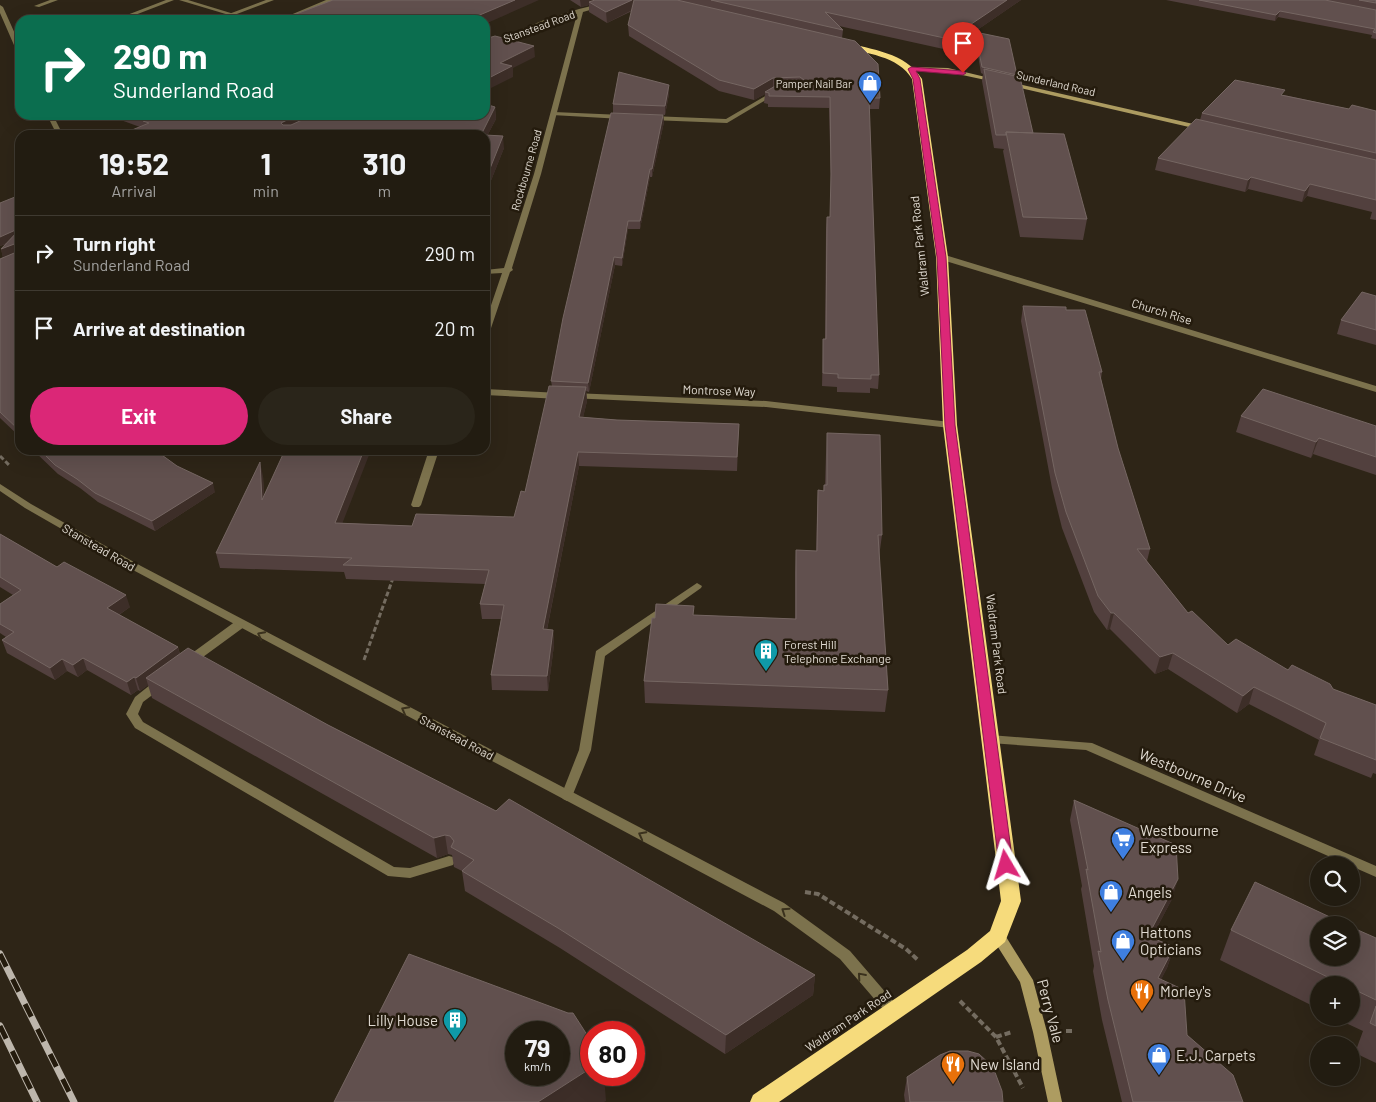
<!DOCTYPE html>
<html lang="en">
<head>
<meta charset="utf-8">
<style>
  :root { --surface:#221c11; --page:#2a251a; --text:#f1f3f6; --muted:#a2a19f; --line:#3f3a31; --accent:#db2777 }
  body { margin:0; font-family:Barlow,sans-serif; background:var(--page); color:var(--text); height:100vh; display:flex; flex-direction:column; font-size:19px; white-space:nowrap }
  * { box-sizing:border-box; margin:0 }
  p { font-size:16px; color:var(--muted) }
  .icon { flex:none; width:28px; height:28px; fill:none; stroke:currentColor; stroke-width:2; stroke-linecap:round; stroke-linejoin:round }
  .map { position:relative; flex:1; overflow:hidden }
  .panel { position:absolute; left:15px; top:130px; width:475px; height:325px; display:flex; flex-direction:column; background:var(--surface); border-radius:15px; box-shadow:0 5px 20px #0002,0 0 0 1px var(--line) }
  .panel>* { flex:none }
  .guide { position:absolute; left:15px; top:15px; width:475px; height:105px; border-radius:15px; box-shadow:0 5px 20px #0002,0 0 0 1px var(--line); background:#0b6e4f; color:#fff; overflow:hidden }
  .buttons { position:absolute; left:1310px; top:856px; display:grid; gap:10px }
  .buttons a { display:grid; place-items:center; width:50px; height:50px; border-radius:50%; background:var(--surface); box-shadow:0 5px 20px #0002,0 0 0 1px var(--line); font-size:25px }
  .speed { position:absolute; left:505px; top:1021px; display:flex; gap:10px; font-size:25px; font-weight:700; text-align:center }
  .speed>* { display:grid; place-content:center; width:65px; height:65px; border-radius:50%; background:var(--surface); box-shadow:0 5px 20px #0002,0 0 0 1px var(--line); line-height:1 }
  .speed small { font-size:12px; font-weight:400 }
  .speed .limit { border:8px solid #d22; background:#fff; color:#111 }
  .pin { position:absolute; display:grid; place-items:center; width:42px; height:42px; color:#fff; margin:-51px -21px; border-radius:50% 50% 50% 0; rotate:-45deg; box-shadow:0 0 5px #0007 }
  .pin .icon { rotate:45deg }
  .me { position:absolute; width:55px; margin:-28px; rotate:353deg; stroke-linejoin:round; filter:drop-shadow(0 0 4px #0008) }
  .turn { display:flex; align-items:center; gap:18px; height:105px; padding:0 15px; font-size:22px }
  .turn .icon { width:65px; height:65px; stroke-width:2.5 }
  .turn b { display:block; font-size:35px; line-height:42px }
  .eta { display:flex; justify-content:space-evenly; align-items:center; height:85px; text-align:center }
  .eta b { font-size:30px; font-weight:700; line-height:35px }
  .primary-button { display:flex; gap:10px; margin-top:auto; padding:10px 15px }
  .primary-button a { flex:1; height:58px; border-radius:30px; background:var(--accent); color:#fff; font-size:20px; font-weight:700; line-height:58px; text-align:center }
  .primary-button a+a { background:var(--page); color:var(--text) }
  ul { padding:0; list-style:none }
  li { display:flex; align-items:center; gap:15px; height:75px; padding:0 15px; border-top:1px solid var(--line) }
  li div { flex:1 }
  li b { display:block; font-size:19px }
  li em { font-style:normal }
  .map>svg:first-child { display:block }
</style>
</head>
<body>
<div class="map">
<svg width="1376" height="1102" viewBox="0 0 1376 1102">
  <rect width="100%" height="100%" fill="#2e2517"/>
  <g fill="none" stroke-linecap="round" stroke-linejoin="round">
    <path stroke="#746c60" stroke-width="3" stroke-dasharray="5 2.5" stroke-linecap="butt" d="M0,456L10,466
      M364,660L393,578"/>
    <path stroke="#746c60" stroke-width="4" stroke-dasharray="6 3" stroke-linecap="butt" d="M805,892L818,894L906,949L918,960
      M960,1001L996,1037L1023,1088
      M1066,1031H1075
      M996,1037L1012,1032"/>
    <path fill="#7c724d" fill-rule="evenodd" d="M50,0H58L39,7L34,6Z
      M166,0H174L122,20H114Z
      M179,0H188L234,14L229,15Z
      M326,0H334L293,17L288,16Z
      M774,91L779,92L727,123L651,120L648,118L651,116L726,119Z
      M554,112L622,115L625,117L622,119L552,115V113Z
      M697,583L702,586L701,588L605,656L591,750L571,799L567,801L563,799L561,796L579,750L596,651Z
      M240,620L245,624L244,627L192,665H184L183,662L184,659L236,621Z
      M159,680L163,681L165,684L163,687L143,702L138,714L143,722L394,867L410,868L449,856L453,857L455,861L453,865L410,878L388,876L135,728L126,714L135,697L155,681Z"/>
    <path fill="#7c724d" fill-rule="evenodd" d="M266,0H274L221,20H213Z
      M616,0H625L583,12L541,174L512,268L513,270L510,272L489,334L485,336V323L502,273L485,274V270L504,268L534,174L577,14L548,22L485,49V45L544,20L579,9Z
      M0,5L3,7L20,45V54L17,52L0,13Z
      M47,115H53L63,135H57Z
      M939,255H945L1376,386V392L939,259Z
      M485,389L559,393L563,396L559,399L485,395Z
      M573,393L766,401L950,422L954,425L950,428L766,407L570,398L569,396Z
      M429,450H439L421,505L419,507H413L411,505Z
      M0,484L31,504L141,566L784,903L850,951L899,1008L901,1012L899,1016L894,1018L889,1016L840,959L774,911L133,570L25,508L0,491Z
      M990,735L1092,743L1376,866V877L1086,750L990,743L986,742L984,739L986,736Z"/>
    <path fill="#ad9c61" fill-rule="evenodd" d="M911,67L948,68L998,80L995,82L948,72L909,70V68Z
      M1009,82L1202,126L1205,128L1202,130L1007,85L1006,84Z
      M998,931L1003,932L1033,980L1047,1032L1062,1102H1048L1033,1032L1020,982L991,936L993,932Z"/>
    <path fill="#f6db7c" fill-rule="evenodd" d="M844,42C872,50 905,52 922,79L948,257L957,425L1021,901L1005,942L981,962L779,1102H750L753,1095L967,950L990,931L1001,901L943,425L936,257L912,79C899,56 865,53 841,47L840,45Z"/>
    <g stroke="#bdb6ac" stroke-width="7">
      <path id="rail" d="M0,954L74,1102
        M0,1026L37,1102"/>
    </g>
    <use href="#rail" stroke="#241b0d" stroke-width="5" stroke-dasharray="14" stroke-linecap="butt"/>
  </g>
  <path fill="#52403e" d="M570,0H1021L948,50L839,26L843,30L842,38L880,98L879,109H869L879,375L878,389L870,388V393L837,392V387L822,386L823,339H825L826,229L827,217H830L831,186L829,108L768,107V104L764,103L765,94L754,100L719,91L629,36L628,25L632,11L607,23L589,12V5L581,7Z
    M1166,0H1325L1376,10V39L1371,38L1372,35L1278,17L1275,21Z
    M1325,0H1376V10Z
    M975,32L1017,75L1033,133L1087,219L1083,240L1020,237L1003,151L1004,149L994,148L982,81L983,74L981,73L975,38Z
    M669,94L665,115L613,113V104Z
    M1284,95L1349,109L1376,111V220L1370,219L1372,212L1307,196L1302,202L1248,189L1245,192L1155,170L1158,158L1200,120L1202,113Z
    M495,107L496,119L487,136L504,148L490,183H485V135L140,127L107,115H485Z
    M663,115L664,122L652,177H650L640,229H628L622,266L615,265L589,392L586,391L587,401L583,417L617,420L739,424L737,471L579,466L547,630H553L554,645L548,691L492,690L491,675L501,619H482L480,604L485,584L346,579L344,572L220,568L216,553L263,476L264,496L343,523L412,526L514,517L525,492L552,386L551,381Z
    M20,195V437L0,418V259L3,257L1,249L6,244L0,246Z
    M1376,296V345L1337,334L1341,320Z
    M1023,306L1066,310L1102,372L1101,379L1118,448L1150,549L1147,561L1188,613L1228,645L1333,689L1376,705V774L1373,773L1371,778L1314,755L1319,740L1249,704L1237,713L1168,669L1155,674L1110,629L1107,630L1094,612L1062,528L1052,488L1021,321Z
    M1241,416L1376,426V475L1313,454L1311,458L1236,432Z
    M827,433L882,535L879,557L888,690L885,712L645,703L644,681L694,615L795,619V572L796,550L816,551L817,511L818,490L823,491L824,485H825L826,454Z
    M33,450H155L177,466L215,492L155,531L98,502L80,488L58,474Z
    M0,534L57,567L130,607L119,615L178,647L180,654L328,725L815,975L813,995L725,1054L560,948L465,891L462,871L454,867L452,855L448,854L437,858L152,698L148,685L140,691L138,690L131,695L87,670L78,677L67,671L55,680L7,653L2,640L6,637L0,633V604L13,595L0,587Z
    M1074,800L1172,899L1152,937L1174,947L1167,968L1161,979L1187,1035L1243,1102H1122L1102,1020L1093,971L1094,966L1081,889L1082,886L1070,820Z
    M1231,930L1376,938V1063L1355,1053L1363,1031L1335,1018H1351V985H1319V1009L1220,960Z
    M907,1077L1003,1102H905L904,1095Z"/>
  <path fill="#3d2e28" d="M515,0H539L485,24V20H468Z
    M580,0H608L589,2V5L581,7Z
    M632,0H634V9L607,23L606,12Z
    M1007,0H1021L948,50L949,39Z
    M1280,11L1278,17L1275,21L1276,15Z
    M534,46L535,57L513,68V77L485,91V80L500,63Z
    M773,78V89L765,92V94L754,100V89Z
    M669,85V94L665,115V106Z
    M495,107L496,119L485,140V135H481Z
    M297,115H323L283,135L281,123Z
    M663,115L664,122L652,177V169Z
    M503,136L504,148L490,183L489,171Z
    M650,169V177L640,229V221Z
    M1251,177L1248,189L1245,192L1248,180Z
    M1310,184L1307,196L1302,202L1305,191Z
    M628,221V229L622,266V258Z
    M20,228V237L0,246V237Z
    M17,243L19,251L3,258L1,249Z
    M614,257L615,265L589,392L588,383Z
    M586,387L587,401L580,431L579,417Z
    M1319,438L1313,454L1311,458L1316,442Z
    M364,450H371L337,537L335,523Z
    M578,452L579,466L544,644L543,629Z
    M260,462L263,476L265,515L262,500Z
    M213,483L215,492L155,531L152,521Z
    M126,595L130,607L111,620L107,608Z
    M1111,613H1114L1110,629L1107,630Z
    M553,630L554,645L548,691L547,676Z
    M178,647L181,660L146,678L148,685L140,691L136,678Z
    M1173,653L1168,669L1155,674L1160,657Z
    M83,658L87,670L78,677L73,665Z
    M62,659L67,671L55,680L50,668Z
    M134,677L138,690L131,695L127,682Z
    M1254,687L1249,704L1237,713L1243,696Z
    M445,835L448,854L437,858L434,838Z
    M1178,879L1172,899L1142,956L1148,936Z
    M1174,947L1167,968L1152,998L1158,978Z
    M815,975L813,995L725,1054L726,1035Z
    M591,1068V1075H604L606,1101L604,1102H538Z"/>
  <path fill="#61504e" stroke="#756662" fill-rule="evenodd" d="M333,0H515L468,20H287L283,19Z
    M595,0H632L606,12L589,2Z
    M634,0H677L855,41L878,64L880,98H869L879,375H871V379L838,378V374L823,373V339H826L827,217H830L831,174L830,97L769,96V93L765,92L777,85L804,83V80L800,77L773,78L754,89L719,80L628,25Z
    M711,0H1007L949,39L825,12L843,30Z
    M1199,0H1325L1376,10V33L1373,32L1375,29L1280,11L1276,15Z
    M1359,0H1376V3Z
    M975,32L1009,39L1017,75L982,67Z
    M495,36L534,46L500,63L512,66L485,80V39Z
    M984,69L1020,77L1033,133L1006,132V135H996Z
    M619,72L669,85L665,106L613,104Z
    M1235,80L1285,90L1281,95L1349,109L1352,105L1376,111V153L1202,113Z
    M485,104L495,107L481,135H120L149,123L143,121L148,119L136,115H297L281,123L283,125H291L313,115H485Z
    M611,113L663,115L652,169H650L640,221H628L622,258L614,257L588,383L551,381L563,318Z
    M1196,119L1376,160V200L1310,184L1305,191L1251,177L1248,180L1158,158Z
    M1006,132L1064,134L1087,219L1023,217Z
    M485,135L503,136L489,171H485Z
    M20,195V228L0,237V203Z
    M20,229V431L0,412V259L19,251V245L17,243L1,249Z
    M1362,292L1376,296V330L1341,320Z
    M1023,306L1066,307V310H1085L1102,372H1099L1118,448L1150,549H1137L1188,613L1192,611L1228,645L1236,639L1288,670L1292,665L1330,684L1333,689L1376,705V760L1320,738L1326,723L1254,687L1243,696L1173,653L1160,657L1114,613H1111L1098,596L1066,512L1055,473Z
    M549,386L586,387L579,417L617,420L739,424L737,457L578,452L543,629L553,630L547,676L491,675L504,605L480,604L489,570L343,565L352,558L216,553L260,462L262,500L285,450H364L335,523L412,526L416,514L514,517L521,491L525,492Z
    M1263,389L1376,426V457L1319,438L1316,442L1241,416Z
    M827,433L880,435L882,535H878L888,690L644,681L652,618H655L656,604L694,606L693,615L796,619V550L817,551L818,490L824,491V485H827Z
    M40,450H155L177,466L213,483L152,521L95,493L77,479L55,465Z
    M0,534L57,567L64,562L126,595L107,608L178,647L136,678L134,677L127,682L83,658L73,665L62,659L50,668L2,640L14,632L0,624V604L21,590L0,577Z
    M188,648L328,725L496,811L509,799L815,975L726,1035L558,928L462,871L474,860L451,847L454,841L450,836L445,835L434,838L146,678Z
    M1074,800L1176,845L1178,879L1148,936L1174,947L1158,978L1184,990L1187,1035L1233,1075L1243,1102H1133L1108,1000L1098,951L1101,952L1086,869L1088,870Z
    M1255,882L1347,925H1319V958H1351V927L1376,938V1000L1351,988V985H1344L1231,930Z
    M409,954L568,1013H573L591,1041V1068L538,1102H334ZM516,1032H559V1075H516Z
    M1376,1006V1026L1370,1023Z
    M950,1051H968L979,1054L993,1067L1002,1091L1003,1102H910L907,1077L940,1055Z"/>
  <defs><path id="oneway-chevron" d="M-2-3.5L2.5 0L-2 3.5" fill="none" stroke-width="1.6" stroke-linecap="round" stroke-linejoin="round" transform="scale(1.25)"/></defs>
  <g stroke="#3a311d">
    <use href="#oneway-chevron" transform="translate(261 635) rotate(-153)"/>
    <use href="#oneway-chevron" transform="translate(405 710) rotate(-152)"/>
    <use href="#oneway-chevron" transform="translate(642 835) rotate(-152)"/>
    <use href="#oneway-chevron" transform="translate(785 911) rotate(-146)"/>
    <use href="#oneway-chevron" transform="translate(861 976) rotate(-131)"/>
  </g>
  <path fill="#db2777" stroke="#8e194d" d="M911,67L963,71L966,73L963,75L916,71L920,79L946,257L955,425L1013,865L1011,869L1006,871L1001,869L999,865L945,425L937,257L913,79L908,69Z"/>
  <defs>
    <g id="shop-pin" transform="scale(1.25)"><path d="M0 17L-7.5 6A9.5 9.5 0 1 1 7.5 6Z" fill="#3f7fe0" stroke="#241b0d"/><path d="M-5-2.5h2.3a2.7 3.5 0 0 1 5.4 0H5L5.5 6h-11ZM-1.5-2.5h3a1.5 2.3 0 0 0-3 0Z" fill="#fff"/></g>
    <g id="building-pin" transform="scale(1.25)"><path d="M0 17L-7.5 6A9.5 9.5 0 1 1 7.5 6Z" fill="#0f9aa8" stroke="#241b0d"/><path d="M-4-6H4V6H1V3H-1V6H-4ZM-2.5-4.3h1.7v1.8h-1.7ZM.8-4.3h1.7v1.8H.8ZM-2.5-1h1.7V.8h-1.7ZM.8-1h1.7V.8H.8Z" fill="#fff"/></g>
    <g id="supermarket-pin" transform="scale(1.25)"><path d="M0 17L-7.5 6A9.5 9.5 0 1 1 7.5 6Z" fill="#3f7fe0" stroke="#241b0d"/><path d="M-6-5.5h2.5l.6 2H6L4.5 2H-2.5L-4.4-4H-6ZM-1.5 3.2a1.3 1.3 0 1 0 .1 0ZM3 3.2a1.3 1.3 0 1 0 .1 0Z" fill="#fff"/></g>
    <g id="restaurant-pin" transform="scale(1.25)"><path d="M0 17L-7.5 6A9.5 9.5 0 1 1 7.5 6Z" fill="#e8710a" stroke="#241b0d"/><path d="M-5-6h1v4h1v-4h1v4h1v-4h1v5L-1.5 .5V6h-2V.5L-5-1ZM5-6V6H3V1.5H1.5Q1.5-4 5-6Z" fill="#fff"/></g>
  </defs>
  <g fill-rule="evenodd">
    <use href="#shop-pin" x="870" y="83"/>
    <use href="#building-pin" x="766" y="651"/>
    <use href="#supermarket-pin" x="1123" y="839"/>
    <use href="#shop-pin" x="1111" y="892"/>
    <use href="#shop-pin" x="1123" y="941"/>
    <use href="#restaurant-pin" x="1142" y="991"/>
    <use href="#building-pin" x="455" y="1020"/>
    <use href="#shop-pin" x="1159" y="1055"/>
    <use href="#restaurant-pin" x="953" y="1064"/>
  </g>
  <g text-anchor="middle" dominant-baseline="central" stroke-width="5" stroke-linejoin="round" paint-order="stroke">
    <g font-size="11" fill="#e0dad1" stroke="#241b0d">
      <text transform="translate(539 26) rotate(-20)">Stanstead Road</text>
      <text transform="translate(1056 83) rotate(13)">Sunderland Road</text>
      <text transform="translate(526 170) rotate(-74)">Rockbourne Road</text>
    </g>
    <g font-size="11" fill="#e0dad1" stroke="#241b0d" text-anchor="end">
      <text x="852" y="83">Pamper Nail Bar</text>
    </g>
    <g font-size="12" fill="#e0dad1" stroke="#241b0d">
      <text transform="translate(919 246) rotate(-96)">Waldram Park Road</text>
      <text transform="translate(1162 311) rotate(17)">Church Rise</text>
      <text transform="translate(719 390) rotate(2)">Montrose Way</text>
      <text transform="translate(99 547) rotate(30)">Stanstead Road</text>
      <text transform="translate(997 644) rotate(83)">Waldram Park Road</text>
      <text transform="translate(457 737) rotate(28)">Stanstead Road</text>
      <text transform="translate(848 1020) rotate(-34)">Waldram Park Road</text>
    </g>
    <g font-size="12" fill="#e0dad1" stroke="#241b0d" text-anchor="start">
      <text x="784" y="644">Forest Hill<tspan x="784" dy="14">Telephone Exchange</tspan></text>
    </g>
    <g font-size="15" fill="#e0dad1" stroke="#241b0d">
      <text transform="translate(1193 775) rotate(23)">Westbourne Drive</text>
      <text transform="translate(1051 1011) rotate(75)">Perry Vale</text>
    </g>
    <g font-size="15" fill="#e0dad1" stroke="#241b0d" text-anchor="start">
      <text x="1140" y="830">Westbourne<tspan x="1140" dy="17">Express</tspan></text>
      <text x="1128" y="892">Angels</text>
      <text x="1140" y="932">Hattons<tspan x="1140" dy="17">Opticians</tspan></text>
      <text x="1160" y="991">Morley's</text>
      <text x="438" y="1020" text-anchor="end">Lilly House</text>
      <text x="1176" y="1055">E.J. Carpets</text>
      <text x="970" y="1064">New Island</text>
    </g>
  </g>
</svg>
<div class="buttons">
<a><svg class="icon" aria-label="search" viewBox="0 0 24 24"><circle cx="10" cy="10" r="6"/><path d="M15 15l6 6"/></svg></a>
<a><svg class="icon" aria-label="layers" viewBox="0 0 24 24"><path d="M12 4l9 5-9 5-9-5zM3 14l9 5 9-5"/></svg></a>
<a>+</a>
<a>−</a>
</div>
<div class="speed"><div>79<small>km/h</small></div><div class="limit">80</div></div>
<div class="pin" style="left:963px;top:73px;background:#d93025"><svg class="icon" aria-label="arrive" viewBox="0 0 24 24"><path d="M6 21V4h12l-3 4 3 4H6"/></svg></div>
<svg class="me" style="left:1006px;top:865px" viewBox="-20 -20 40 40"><path d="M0-17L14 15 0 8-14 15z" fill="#db2777" stroke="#fff" stroke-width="4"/></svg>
<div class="guide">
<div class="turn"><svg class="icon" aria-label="right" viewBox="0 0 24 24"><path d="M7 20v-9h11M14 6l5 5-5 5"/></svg><div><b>290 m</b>Sunderland Road</div></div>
</div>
<section class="panel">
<div class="eta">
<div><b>19:52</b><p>Arrival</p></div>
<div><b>1</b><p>min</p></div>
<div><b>310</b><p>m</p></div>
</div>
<ul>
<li><svg class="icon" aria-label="right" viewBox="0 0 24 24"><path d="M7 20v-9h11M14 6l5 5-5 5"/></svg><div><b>Turn right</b><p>Sunderland Road</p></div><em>290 m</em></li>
<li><svg class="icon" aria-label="arrive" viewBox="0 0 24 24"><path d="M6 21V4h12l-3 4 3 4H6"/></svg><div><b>Arrive at destination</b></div><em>20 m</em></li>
</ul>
<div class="primary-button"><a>Exit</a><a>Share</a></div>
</section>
</div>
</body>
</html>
